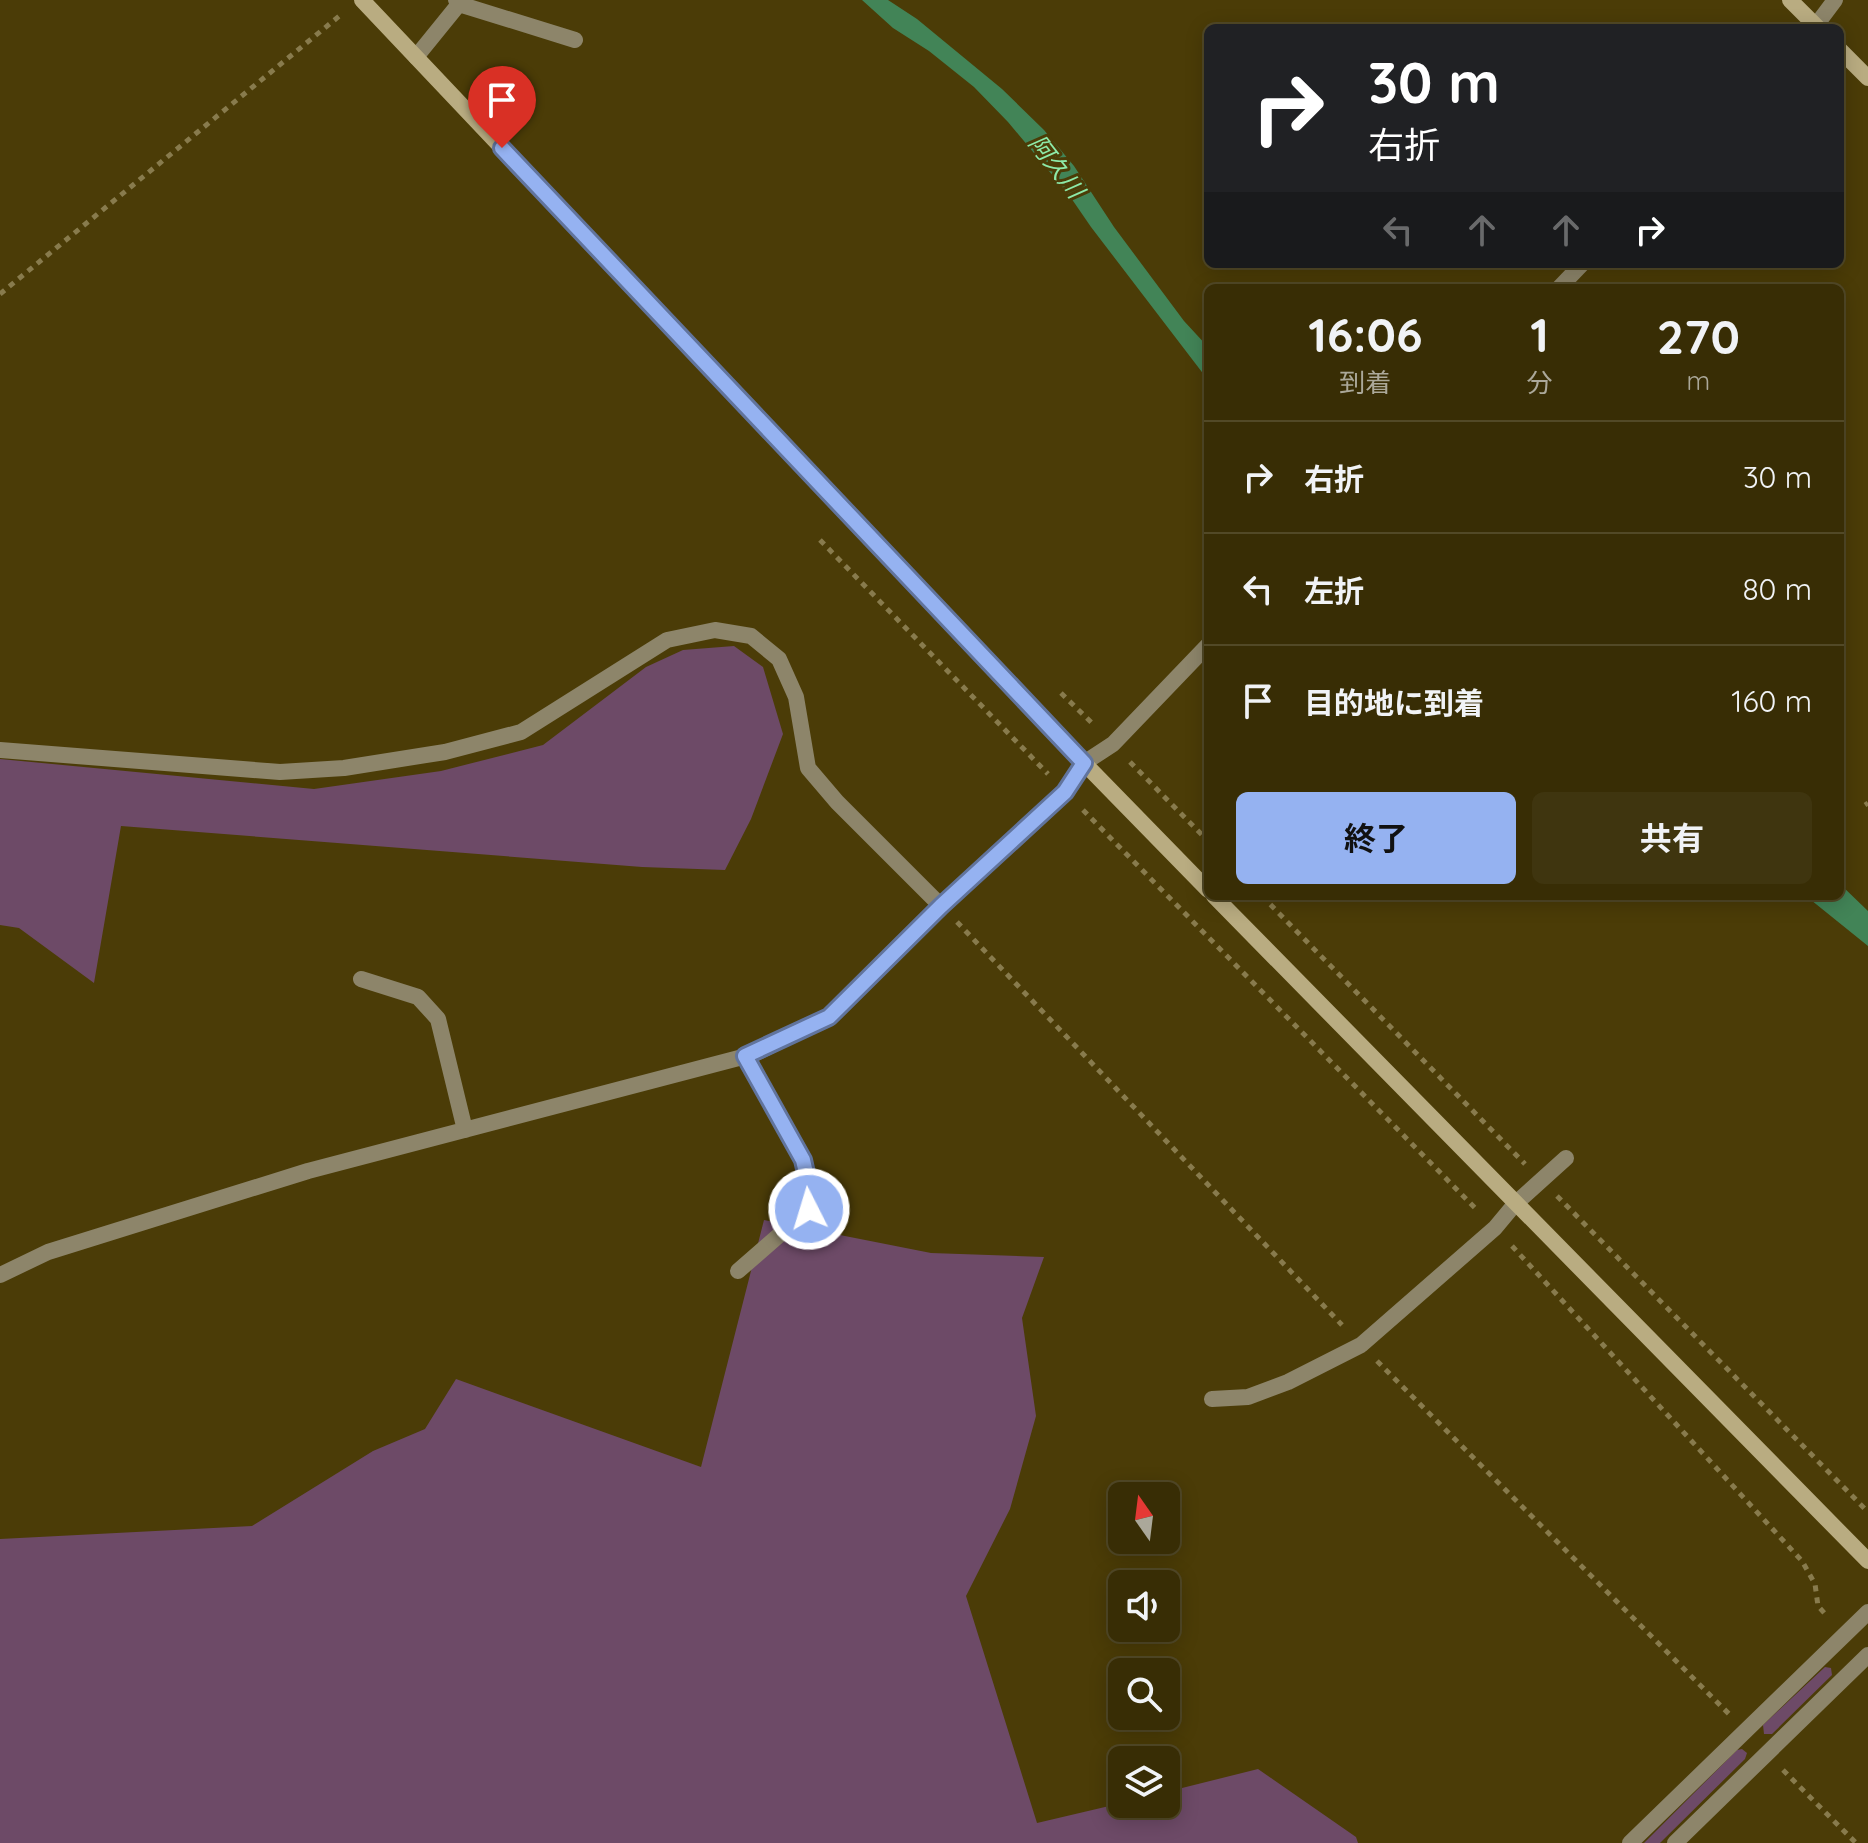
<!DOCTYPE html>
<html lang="ja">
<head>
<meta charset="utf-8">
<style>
  :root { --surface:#382d05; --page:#3f350f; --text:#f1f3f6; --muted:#aba89a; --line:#524927; --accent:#95b2f1 }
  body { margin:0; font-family:Quicksand,"Noto Sans JP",sans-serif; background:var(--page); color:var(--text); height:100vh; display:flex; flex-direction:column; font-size:30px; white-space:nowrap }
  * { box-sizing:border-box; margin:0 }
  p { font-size:26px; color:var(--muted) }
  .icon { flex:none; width:44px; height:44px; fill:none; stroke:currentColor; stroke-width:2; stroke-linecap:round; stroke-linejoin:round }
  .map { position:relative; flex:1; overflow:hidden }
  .drawer { position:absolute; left:1204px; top:284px; width:640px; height:616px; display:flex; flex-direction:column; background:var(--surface); border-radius:12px; box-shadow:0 4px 20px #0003,0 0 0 2px var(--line) }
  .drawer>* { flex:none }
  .hud { position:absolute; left:1204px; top:24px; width:640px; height:244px; border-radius:12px; box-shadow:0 4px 20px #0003,0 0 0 2px var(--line); background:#202124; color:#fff; overflow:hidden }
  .needle { width:52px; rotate:346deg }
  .fabs { position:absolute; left:1108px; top:1482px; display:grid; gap:16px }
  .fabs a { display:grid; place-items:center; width:72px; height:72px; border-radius:12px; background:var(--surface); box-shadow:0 4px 20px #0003,0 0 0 2px var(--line); font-size:40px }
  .pin { position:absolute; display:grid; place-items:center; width:68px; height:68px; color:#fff; margin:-82px -34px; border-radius:50% 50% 50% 0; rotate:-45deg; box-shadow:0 0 8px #0007 }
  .pin .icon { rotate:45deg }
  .me { position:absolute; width:88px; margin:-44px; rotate:355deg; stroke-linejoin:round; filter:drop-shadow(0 0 6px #0008) }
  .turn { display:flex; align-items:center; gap:28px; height:168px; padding:0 32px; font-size:36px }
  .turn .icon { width:104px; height:104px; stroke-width:2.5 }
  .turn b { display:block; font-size:56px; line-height:68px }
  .lanes { display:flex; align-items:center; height:76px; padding:0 32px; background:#0003; justify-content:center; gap:40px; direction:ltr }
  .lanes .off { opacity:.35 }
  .eta { display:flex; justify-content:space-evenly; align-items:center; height:136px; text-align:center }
  .eta b { font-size:48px; font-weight:700; line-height:56px }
  .button { display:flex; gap:16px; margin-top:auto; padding:16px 32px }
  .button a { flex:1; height:92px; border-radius:12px; background:var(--accent); color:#111; font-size:32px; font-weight:700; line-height:92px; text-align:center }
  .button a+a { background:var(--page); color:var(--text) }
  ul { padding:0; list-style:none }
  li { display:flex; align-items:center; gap:24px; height:112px; padding:0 32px; border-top:2px solid var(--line) }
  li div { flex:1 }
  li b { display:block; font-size:30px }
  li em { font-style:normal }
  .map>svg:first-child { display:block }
</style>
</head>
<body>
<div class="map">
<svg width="1868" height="1843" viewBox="0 0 1868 1843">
  <rect width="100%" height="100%" fill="#4b3c07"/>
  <path fill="#6d4a67" d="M734,646L763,667L783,734L751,819L725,870L642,867L121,826L94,983L19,928L0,925V759L314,789L441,771L543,745L646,667L683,650Z
    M764,1220L931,1253L1044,1257L1022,1318L1036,1416L1010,1509L966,1596L1037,1823L1122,1803L1166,1804V1792L1258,1769L1356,1837L1358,1843H0V1539L252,1526L373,1451L425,1429L456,1379L701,1467Z
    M1825,1667L1831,1668L1832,1675L1772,1734H1764L1763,1725Z
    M1742,1749L1747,1753L1745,1759L1660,1843H1644L1737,1750Z"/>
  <path fill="#428457" d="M862,0H888L917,19L1002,89L1044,130L1074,166L1114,227L1184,321L1208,347V380L1091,227L1069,195L1008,122L974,87L929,51L893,28Z
    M1840,884L1868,911V946L1806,896H1840Z"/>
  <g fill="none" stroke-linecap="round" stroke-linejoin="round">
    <path stroke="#887b4d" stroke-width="5" stroke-dasharray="6 6" stroke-linecap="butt" d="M0,294L343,13
      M820,540L1048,774
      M1061,693L1095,726
      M1130,762L1208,841
      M1865,805L1868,803
      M1083,810L1477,1210
      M1262,896L1525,1164
      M957,922L1342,1325
      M1557,1196L1868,1512
      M1512,1246L1802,1561L1815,1584L1818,1606L1827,1616
      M1377,1361L1729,1714
      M1783,1770L1856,1843"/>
    <path stroke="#8d856a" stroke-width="16" d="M456,0L459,4L575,40
      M416,57L459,4"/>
    <path stroke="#8d856a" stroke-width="16" d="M1814,28L1835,0
      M1559,288L1582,264
      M0,750L280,772L344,768L445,752L521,732L667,640L715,630L751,636L779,659L796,697L808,768L837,802L941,906
      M361,979L418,997L438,1019L465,1130
      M738,1271L809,1209V1186L803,1160L745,1056
      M0,1275L48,1252L308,1171L754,1054L829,1017L941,906L1065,792L1084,763L1113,744L1208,645
      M1212,1399L1248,1397L1288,1382L1361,1345L1495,1228L1515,1204L1566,1158
      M1630,1843L1868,1612
      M1675,1843L1868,1655"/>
    <path stroke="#b9ac81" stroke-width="16" d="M362,0L1084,763L1208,890
      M1790,0L1818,28
      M1840,50L1868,78
      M1214,896L1868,1561"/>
  </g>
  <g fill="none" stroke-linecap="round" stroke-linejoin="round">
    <g stroke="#61749d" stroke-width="20">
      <path id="route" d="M502,148L1084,763L1065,792L941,906L829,1017L745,1056L803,1160L809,1186V1209"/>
    </g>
    <use href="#route" stroke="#95b2f1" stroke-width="14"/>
  </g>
  <g text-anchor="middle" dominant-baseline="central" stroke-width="6" stroke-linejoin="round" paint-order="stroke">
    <g font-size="24" font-style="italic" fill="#8deaa9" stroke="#4b3c07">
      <text transform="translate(1057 166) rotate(52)">阿久川</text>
    </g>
  </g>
</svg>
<div class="fabs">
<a><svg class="needle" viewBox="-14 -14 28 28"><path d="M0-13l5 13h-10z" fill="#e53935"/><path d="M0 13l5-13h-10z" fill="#aba89a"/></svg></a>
<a><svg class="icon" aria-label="sound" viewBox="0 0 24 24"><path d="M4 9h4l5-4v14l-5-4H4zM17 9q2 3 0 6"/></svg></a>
<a><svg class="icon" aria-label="search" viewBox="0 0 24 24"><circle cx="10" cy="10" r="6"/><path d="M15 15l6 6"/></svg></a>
<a><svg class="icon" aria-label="layers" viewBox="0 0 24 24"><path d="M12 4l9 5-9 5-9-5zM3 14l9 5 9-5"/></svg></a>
</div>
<div class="pin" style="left:502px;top:148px;background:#d93025"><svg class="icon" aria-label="arrive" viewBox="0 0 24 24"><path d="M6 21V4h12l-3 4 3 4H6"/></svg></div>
<svg class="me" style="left:809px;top:1209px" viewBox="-20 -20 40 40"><circle r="17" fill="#95b2f1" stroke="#fff" stroke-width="3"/><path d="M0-11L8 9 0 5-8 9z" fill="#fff"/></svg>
<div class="hud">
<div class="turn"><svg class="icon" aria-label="right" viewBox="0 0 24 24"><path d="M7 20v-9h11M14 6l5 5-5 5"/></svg><div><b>30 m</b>右折</div></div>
<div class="lanes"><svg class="icon off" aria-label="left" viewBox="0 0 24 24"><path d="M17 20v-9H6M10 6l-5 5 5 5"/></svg><svg class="icon off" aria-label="ahead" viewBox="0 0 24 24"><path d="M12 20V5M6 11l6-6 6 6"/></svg><svg class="icon off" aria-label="ahead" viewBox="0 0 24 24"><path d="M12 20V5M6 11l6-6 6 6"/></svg><svg class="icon" aria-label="right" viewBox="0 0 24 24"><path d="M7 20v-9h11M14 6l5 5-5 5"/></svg></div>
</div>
<section class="drawer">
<div class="eta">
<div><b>16:06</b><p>到着</p></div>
<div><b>1</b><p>分</p></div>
<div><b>270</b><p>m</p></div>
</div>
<ul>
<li><svg class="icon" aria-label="right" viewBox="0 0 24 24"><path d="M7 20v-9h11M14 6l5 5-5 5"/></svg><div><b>右折</b></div><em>30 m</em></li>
<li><svg class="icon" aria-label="left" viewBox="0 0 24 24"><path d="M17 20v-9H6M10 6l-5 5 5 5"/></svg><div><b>左折</b></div><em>80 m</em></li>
<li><svg class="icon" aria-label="arrive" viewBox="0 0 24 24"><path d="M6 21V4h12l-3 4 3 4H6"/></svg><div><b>目的地に到着</b></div><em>160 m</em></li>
</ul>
<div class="button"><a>終了</a><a>共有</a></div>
</section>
</div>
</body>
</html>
